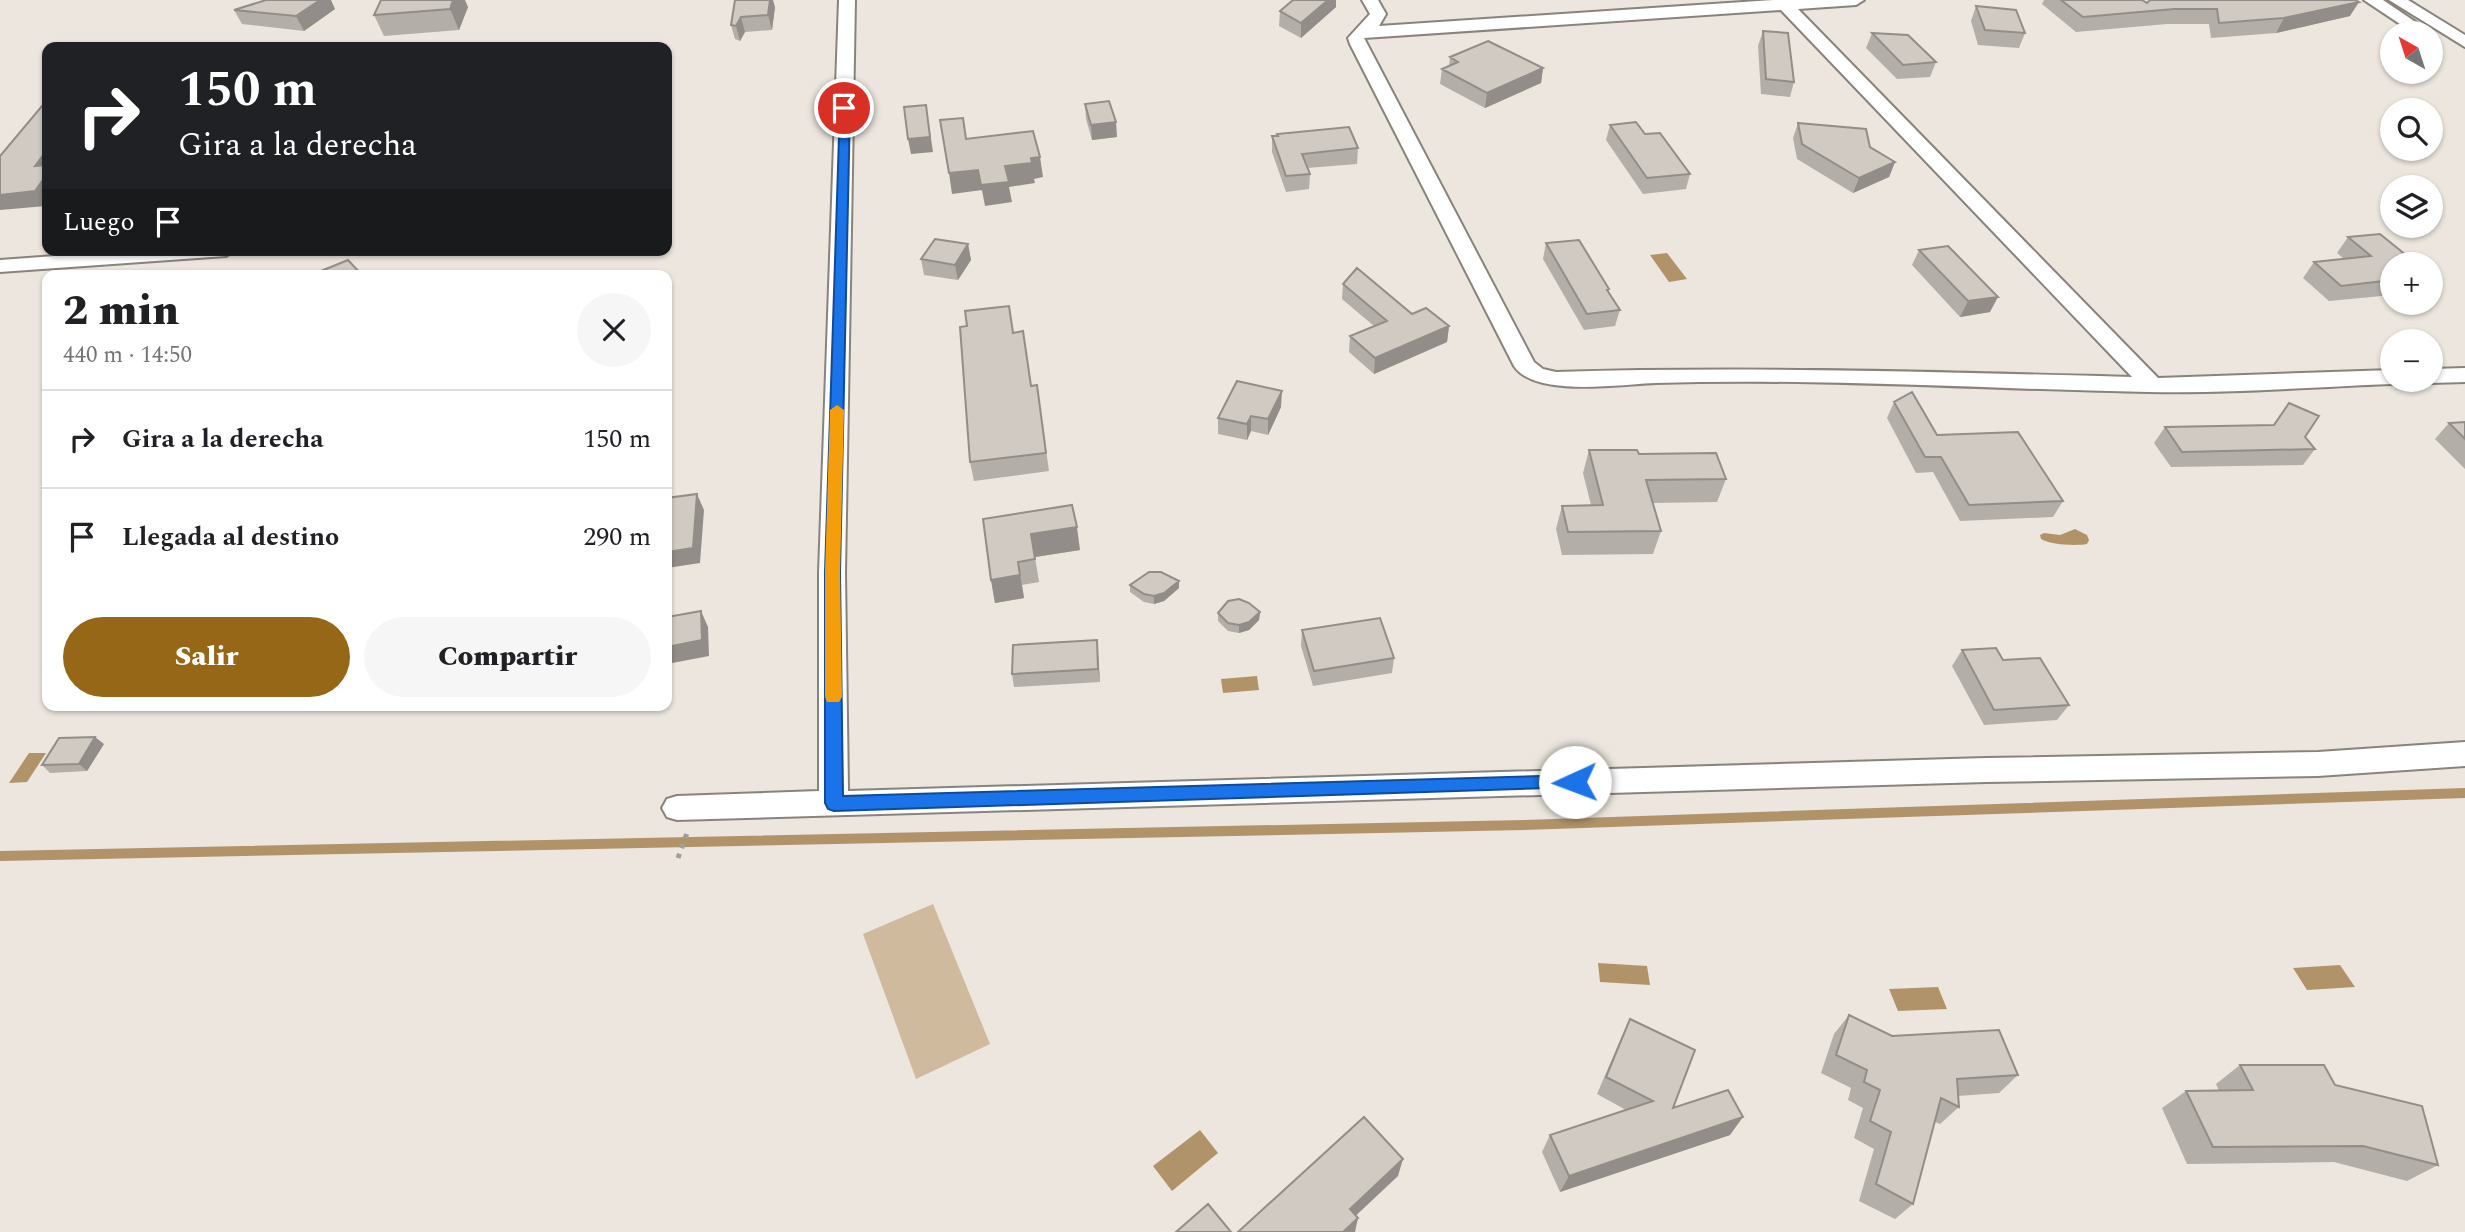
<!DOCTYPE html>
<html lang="es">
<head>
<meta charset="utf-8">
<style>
  :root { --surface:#fff; --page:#f6f6f6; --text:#202124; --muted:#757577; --line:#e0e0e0; --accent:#956716 }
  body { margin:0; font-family:Spectral,serif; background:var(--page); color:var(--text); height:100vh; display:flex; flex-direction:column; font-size:26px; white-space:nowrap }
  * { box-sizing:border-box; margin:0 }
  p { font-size:23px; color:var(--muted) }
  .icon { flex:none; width:38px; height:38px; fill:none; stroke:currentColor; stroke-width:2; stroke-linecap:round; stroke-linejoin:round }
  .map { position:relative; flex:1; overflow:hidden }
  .details { position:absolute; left:42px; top:270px; width:630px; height:441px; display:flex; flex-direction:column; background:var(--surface); border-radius:14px; box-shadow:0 2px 5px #0004 }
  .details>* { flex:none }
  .guide { position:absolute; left:42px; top:42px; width:630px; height:214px; border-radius:14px; box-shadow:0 2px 5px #0004; background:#202124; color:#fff; overflow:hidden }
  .needle { width:46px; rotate:321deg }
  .controls { position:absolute; left:2380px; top:21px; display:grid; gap:14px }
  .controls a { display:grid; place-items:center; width:63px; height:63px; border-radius:50%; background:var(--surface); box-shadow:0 2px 5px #0004; font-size:35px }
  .pin { position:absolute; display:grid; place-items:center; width:60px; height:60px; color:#fff; margin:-30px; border:4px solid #fff; border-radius:50%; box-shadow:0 2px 7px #0007 }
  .me { position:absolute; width:77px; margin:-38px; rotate:268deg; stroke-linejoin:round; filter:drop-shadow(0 0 5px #0008) }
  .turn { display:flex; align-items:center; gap:24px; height:147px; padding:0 21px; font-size:32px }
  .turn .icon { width:91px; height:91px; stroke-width:2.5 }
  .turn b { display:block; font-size:49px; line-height:60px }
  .then { display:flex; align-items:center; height:66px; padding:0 21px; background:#0003; gap:14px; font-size:26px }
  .round { display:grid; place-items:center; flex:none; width:74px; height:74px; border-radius:37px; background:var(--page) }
  .head { display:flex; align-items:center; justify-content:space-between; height:119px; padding:0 21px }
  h1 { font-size:42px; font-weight:800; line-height:52px }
  .button { display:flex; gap:14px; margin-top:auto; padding:14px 21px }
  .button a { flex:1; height:80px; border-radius:42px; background:var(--accent); color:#fff; font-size:28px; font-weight:800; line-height:80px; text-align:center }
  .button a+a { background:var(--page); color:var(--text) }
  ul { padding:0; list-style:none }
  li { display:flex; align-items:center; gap:21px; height:98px; padding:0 21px; border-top:2px solid var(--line) }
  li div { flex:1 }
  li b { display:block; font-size:26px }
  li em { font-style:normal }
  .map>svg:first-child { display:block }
</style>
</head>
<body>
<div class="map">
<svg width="2465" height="1232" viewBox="0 0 2465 1232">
  <rect width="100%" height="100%" fill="#ece6de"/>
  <path fill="#cfba9e" d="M933,904L990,1044L916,1079L863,934Z"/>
  <path fill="#b19369" d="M1667,253L1687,279L1669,282L1650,255Z
    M2075,529L2087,535L2089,540L2087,544C2076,546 2051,545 2041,539L2040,535L2044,533L2060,535Z
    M1257,676L1259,690L1223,693L1221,679Z
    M29,753H46L27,782L9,783Z
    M1598,963L1647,966L1650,985L1600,982Z
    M2340,965L2355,987L2307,990L2293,968Z
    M1938,987L1947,1009L1898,1011L1889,989Z
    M1200,1130L1218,1153L1172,1191L1153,1166Z"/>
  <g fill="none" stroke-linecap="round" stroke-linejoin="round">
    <path stroke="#b19369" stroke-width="10" d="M0,856L1524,825L2465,793"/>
    <g stroke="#89837c" stroke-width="4">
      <path id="street" d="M839,0H855L845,573L848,791L1986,758L2318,752L2465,742V766L2318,776L1986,782L677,820L667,817L662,808L667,799L677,796L819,791V573Z
        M1362,0H1378L1386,14L1379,26L1773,0H1864L1856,5L1798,9L2158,378L2392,370V380H2401L2392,384C2311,387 2229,394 2148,392C1984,389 1820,378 1656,383C1621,384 1535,398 1514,366L1350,44L1348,38L1370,14ZM1781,10L2132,377C1940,372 1748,366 1556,372L1543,369L1534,362L1364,38Z
        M2364,0H2383L2417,23L2409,28L2403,26Z
        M2389,0H2408L2465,35V47Z
        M137,250H236L226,256L0,272V260Z
        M2465,368V382L2431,383L2422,380H2431V369Z"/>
    </g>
    <path stroke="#a29d97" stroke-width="5" stroke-dasharray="4.5 6" stroke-linecap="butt" d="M678,858L687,833"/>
    <use href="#street" fill="#fff" fill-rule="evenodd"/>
  </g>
  <path fill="#b3aea7" d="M735,0L775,7L772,30L745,32L740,41L735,39L731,25Z
    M2044,0H2142L2147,3L2350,16L2276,33L2211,38L2209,24H2167L2076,32L2042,4Z
    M1976,6L2025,33L2019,48L1978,45L1971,21Z
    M468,7L459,30L384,36L374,15Z
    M1336,7L1301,38L1279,26L1280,11Z
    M335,9L304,31L242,24L234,10Z
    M1763,31L1794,82L1790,97L1761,94L1758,46Z
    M1872,33L1936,62L1930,77L1897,79L1866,48Z
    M1450,57L1543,68L1541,83L1485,108L1440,84L1442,69L1449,66Z
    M1085,104L1117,137L1092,140L1086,119Z
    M1798,123L1870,147L1895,162L1889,177L1853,193L1797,159L1793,138Z
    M1610,125L1645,134L1690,174L1686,189L1643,194L1606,140Z
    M1277,134L1358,148L1357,164L1307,168L1310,174L1309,189L1286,192L1272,152V136H1277Z
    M2348,237L2392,264V295L2329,301L2303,278L2314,262L2344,259L2337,253Z
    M1546,243L1609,289V292L1620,310L1615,326L1584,330L1543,259Z
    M968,244L971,260L958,280L924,275L921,259Z
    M1919,250L1990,312L1960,317L1912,265Z
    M1343,284L1412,314L1449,326L1447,342L1374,374L1349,352L1350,336L1374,326L1342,299Z
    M1013,333L1031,386L1037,385L1049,471L974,481L970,462Z
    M1894,402L1937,435L2063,501L2053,517L1960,521L1933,472L1916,473L1887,418Z
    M2289,403L2305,437L2315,449L2303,465L2171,467L2154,443L2165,427L2273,425Z
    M1281,407L1268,435L1251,431L1247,440L1218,434V418Z
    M2465,422V469L2435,439L2449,423Z
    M1589,450L1639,454L1726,479L1717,502L1652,503L1661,531L1653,554L1562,555L1556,529L1562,506L1591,505L1583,473Z
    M983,519L1080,550L1035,557L1039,582L1022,585L1024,598L995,603L991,580Z
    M1130,585L1179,588L1164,601L1154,604L1144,602L1130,592Z
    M1260,612L1259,620L1249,630L1239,633L1228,631L1218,621V613Z
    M1302,630L1394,658L1392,673L1313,686L1301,646Z
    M1962,650L2003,660L2069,705L2057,720L1984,725L1952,666Z
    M1098,653L1100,682L1014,687L1012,674Z
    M104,744L87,771L50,773L42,765Z
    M1849,1015L1892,1036L2018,1075L1999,1093L1958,1096L1959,1107L1940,1124L1935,1122L1913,1204L1895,1219L1859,1201L1874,1149L1854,1138L1863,1108L1848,1100L1851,1088L1821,1073L1834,1034Z
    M1630,1019L1673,1108L1730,1135L1560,1192L1542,1152L1550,1135L1626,1110L1597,1094L1621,1038Z
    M2240,1065L2335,1085L2438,1165L2407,1181L2334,1162L2187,1164L2162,1108L2186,1091H2219L2216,1084Z"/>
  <path fill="#928d88" d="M320,0H331L335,9L304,31L296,16Z
    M453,0H465L468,7L459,30L450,9Z
    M769,0H773L775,7L772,30L768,15Z
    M1328,0H1336V7L1301,38V23Z
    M2359,2L2350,16L2276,33L2284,18Z
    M741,17L745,32L740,41L736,26Z
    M1543,68L1541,83L1485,108L1487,93Z
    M926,105L933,152L911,154L908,139Z
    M1116,122L1117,137L1092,140L1091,125Z
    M47,150V204L46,206L0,210V195L35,166Z
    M1040,157L1043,177L1034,179L1035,183L1009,187L1012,202L985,206L981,185L1005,166L1031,158Z
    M1895,162L1889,177L1853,193L1859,178Z
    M978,170L982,190L952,194L949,173Z
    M968,244L971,260L958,280L955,265Z
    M1998,297L1990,312L1960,317L1968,301Z
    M1449,326L1447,342L1374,374L1375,358Z
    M1282,391L1281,407L1268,435V419Z
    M1251,416V431L1247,440V424Z
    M697,494L704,510L700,563L667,568V552Z
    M1077,527L1080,550L1035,557L1031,534Z
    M1018,562L1024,598L995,603L991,580Z
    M1179,581V588L1164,601L1154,604V596Z
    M701,611L708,627L709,656L667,664V647Z
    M1260,612L1259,620L1249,630L1239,633V625Z
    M1097,640L1098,653L1100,682L1098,669Z
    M95,737L104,744L87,771L79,764Z
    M1743,1117L1730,1135L1560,1192L1569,1176Z
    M1403,1159L1398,1176L1347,1224L1350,1209Z
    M1358,1218L1355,1232H1343Z"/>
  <path fill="#d0cac2" stroke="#928d88" stroke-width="2" d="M266,0H320L296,16L234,10Z
    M381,0H453L450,9L374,15Z
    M735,0H770L768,15L741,17L736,26L731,25Z
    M1293,0H1328L1301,23L1280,11Z
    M2061,0H2142L2147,3L2150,0H2355L2359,2L2284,18L2219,23L2217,9H2174L2083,17Z
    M1976,6L2016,10L2025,33L1985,30Z
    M1763,31L1788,33L1794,82L1766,79Z
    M1872,33L1908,35L1936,62L1903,65Z
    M1488,41L1543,68L1487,93L1442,69L1458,62L1450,57Z
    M47,100V150L35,166L47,165V174L35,191L0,195V156Z
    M1109,101L1116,122L1091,125L1085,104Z
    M926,105L930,137L908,139L904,107Z
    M963,118L966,139L1033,131L1040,157L1031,158L1032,163L1005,166L1009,182L981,185L978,170L949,173L940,120Z
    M1636,122L1645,134L1660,133L1690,174L1647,178L1610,125Z
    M1798,123L1866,129L1870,147L1895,162L1859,178L1802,144Z
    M1349,127L1358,148L1302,154L1310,174L1286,176L1272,136H1278L1277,134Z
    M2380,234L2417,264H2392V280L2341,286L2314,262L2371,256L2348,237Z
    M935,239L968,244L955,265L921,259Z
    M1579,240L1609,289L1607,290L1620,310L1587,314L1546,243Z
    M1948,246L1998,297L1968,301L1919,250Z
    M348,260L362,275H311Z
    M1357,268L1412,314L1426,308L1449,326L1375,358L1350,336L1387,321L1343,284Z
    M1009,306L1013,333L1023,331L1031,386L1037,385L1046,453L970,462L960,327L967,326L965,311Z
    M1237,381L1282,391L1268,419L1251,416L1247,424L1218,418Z
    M1912,392L1937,435L2018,432L2063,501L1969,505L1941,457H1925L1894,402Z
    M2289,403L2319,416L2305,437L2315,449L2182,452L2165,427L2274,425Z
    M2465,422V439L2449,423Z
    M1589,450H1637L1639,454L1716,453L1726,479L1646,480L1661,531L1568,532L1562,506L1603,505Z
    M697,494L693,548L667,552V498Z
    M1072,505L1077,527L1031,534L1035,559L1018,562L1020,575L991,580L983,519Z
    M1149,572H1161L1179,581L1164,593L1154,596L1144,594L1130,585Z
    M1239,599L1249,603L1260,612L1249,622L1239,625L1228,623L1218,613L1228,601Z
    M701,611L702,640L667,647V617Z
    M1380,618L1394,658L1314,671L1302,630Z
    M1097,640L1098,669L1012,674L1013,645Z
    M1996,648L2003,660L2040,658L2069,705L1994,710L1962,650Z
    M95,737L79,764L42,765L59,738Z
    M1849,1015L1892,1036L1999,1030L2018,1075L1957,1079L1959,1107L1941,1098L1913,1204L1876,1184L1891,1132L1870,1121L1880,1090L1864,1082L1867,1070L1836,1055Z
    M1630,1019L1695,1050L1673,1108L1728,1090L1743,1117L1569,1176L1550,1135L1653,1101L1606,1077Z
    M2240,1065H2324L2335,1085L2422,1106L2438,1165L2363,1146L2213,1147L2186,1091L2253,1090Z
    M1364,1117L1403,1159L1350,1209L1358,1218L1343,1232H1238Z
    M1208,1204L1231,1232H1176Z"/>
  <path fill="#1a73e8" stroke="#114b97" stroke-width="2" d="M840,105L850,108L840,573L843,796L1575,775L1581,777L1583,782L1581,787L834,811L828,809L825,803V573Z"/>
  <path fill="#f59e0b" d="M837,405L844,410L840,573L842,697L839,702H827L825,697V573L830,410Z"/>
</svg>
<div class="controls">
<a><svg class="needle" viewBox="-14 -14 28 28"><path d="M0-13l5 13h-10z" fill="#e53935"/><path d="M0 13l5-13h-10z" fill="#757577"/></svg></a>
<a><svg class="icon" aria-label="search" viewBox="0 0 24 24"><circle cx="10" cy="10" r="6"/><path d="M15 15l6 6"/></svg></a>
<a><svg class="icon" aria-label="layers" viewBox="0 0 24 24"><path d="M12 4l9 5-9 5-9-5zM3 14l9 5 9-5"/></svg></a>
<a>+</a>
<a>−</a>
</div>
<div class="pin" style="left:844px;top:108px;background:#d93025"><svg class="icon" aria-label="arrive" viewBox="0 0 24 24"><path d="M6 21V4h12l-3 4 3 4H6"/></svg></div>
<svg class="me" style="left:1575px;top:782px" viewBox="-20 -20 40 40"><circle r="19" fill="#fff"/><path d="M0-13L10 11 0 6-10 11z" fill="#1a73e8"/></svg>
<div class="guide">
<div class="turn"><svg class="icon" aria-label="right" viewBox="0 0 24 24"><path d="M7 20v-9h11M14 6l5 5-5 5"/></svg><div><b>150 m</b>Gira a la derecha</div></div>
<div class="then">Luego<svg class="icon" aria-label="arrive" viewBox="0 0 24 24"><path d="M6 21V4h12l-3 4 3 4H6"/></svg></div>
</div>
<section class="details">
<div class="head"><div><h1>2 min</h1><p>440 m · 14:50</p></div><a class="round"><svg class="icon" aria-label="close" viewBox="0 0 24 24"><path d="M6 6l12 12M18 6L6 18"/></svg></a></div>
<ul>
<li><svg class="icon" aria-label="right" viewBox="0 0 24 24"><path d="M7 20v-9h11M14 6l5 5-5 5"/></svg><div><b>Gira a la derecha</b></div><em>150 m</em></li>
<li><svg class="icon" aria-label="arrive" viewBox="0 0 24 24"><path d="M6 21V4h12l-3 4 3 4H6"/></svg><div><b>Llegada al destino</b></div><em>290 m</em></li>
</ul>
<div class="button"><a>Salir</a><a>Compartir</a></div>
</section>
</div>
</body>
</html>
